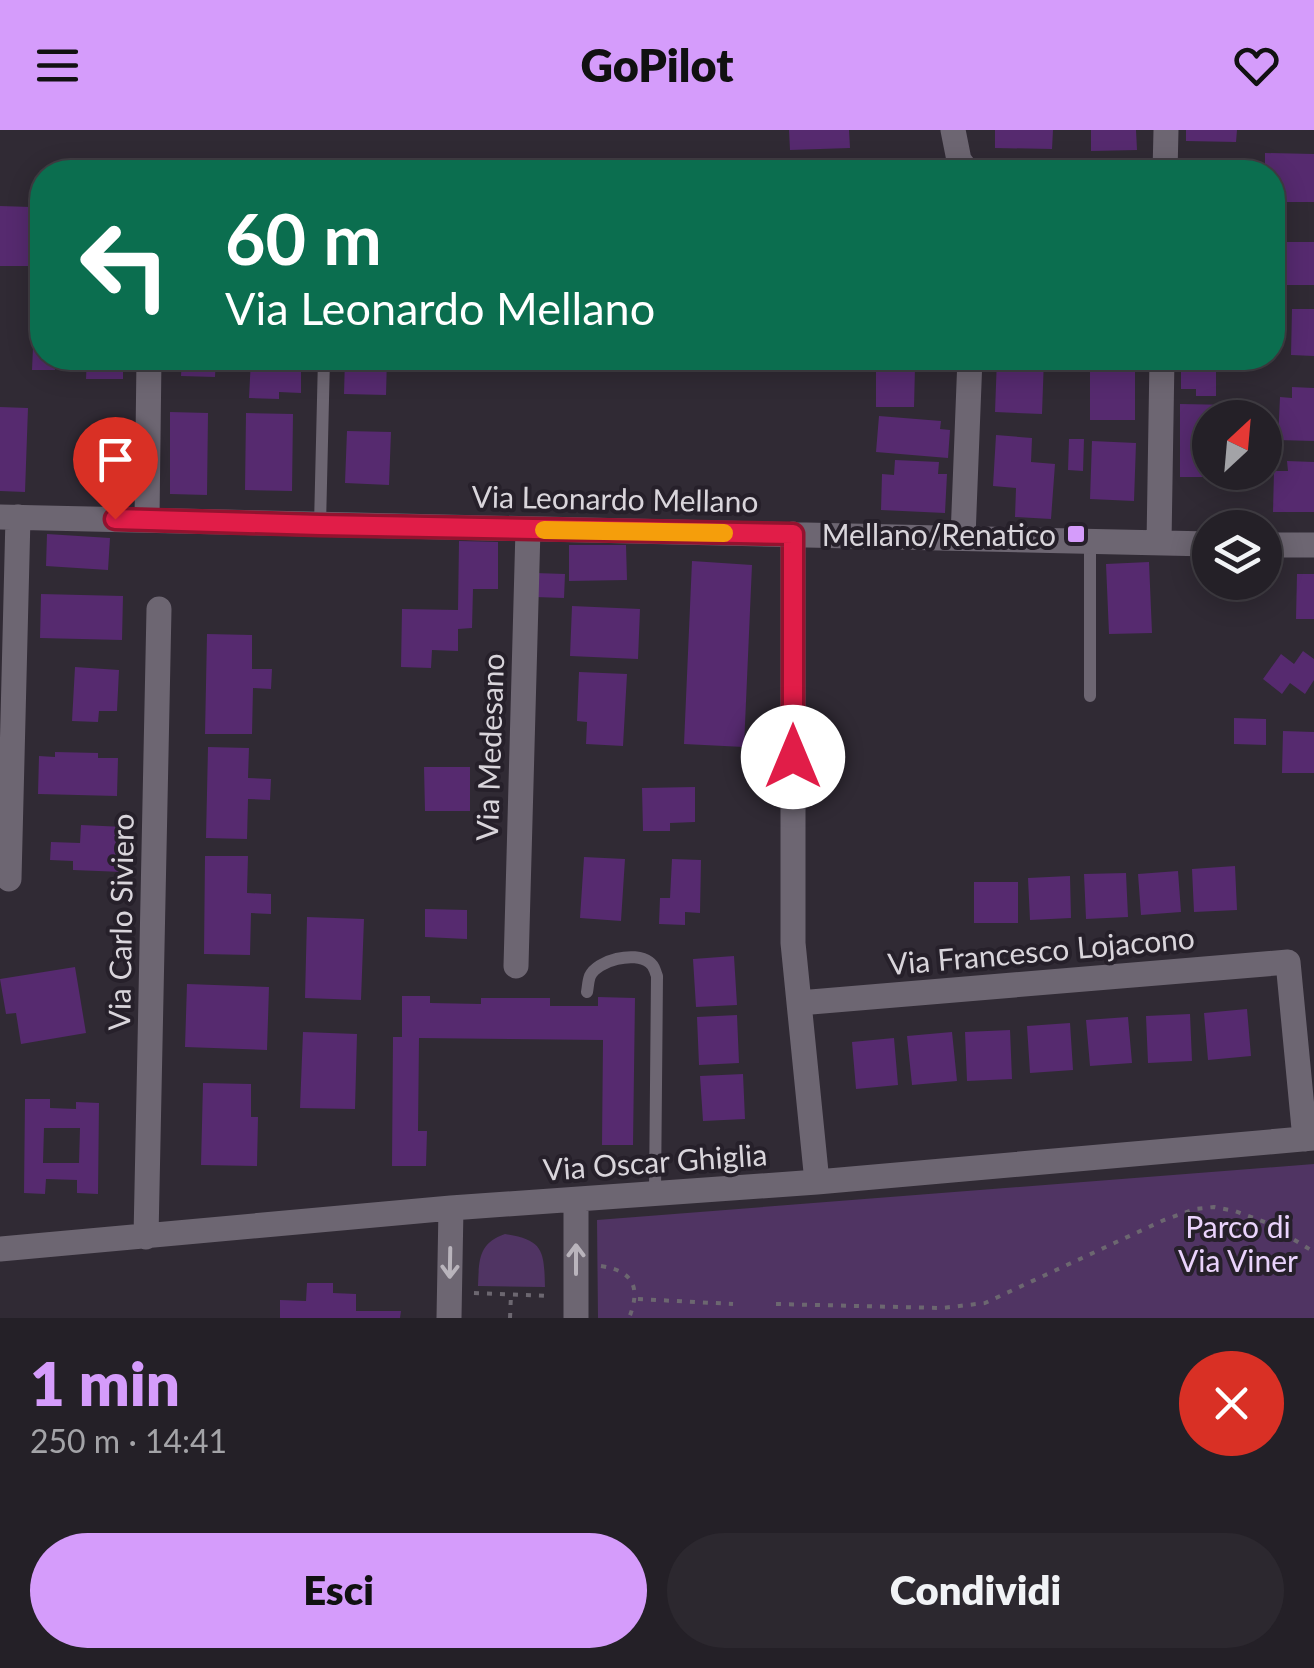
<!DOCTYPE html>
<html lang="it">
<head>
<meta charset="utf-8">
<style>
  :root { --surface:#242027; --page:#2c282f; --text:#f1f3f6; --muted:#a3a3a7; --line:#413e44; --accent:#d59cfb }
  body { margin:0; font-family:Lato,sans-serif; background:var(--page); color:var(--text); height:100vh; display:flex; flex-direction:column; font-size:38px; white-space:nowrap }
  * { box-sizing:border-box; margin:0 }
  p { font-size:32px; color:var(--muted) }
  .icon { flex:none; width:55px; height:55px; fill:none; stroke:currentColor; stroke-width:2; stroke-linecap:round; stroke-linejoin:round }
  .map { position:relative; height:1188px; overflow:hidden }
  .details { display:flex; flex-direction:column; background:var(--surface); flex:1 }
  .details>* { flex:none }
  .top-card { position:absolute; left:30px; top:30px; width:1255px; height:210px; border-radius:40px; box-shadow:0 5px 25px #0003,0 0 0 2px var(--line); background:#0b6e4f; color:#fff; overflow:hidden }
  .needle { width:65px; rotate:26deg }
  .tools { position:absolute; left:1192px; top:270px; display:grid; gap:20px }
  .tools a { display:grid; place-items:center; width:90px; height:90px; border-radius:50%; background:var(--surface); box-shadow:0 5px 25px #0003,0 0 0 2px var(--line); font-size:50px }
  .pin { position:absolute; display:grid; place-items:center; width:85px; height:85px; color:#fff; margin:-102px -42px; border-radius:50% 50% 50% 0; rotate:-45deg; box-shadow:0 0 10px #0007 }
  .pin .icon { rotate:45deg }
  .me { position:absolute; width:110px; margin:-55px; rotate:0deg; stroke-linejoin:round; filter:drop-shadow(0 0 8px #0008) }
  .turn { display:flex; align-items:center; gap:35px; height:210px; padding:0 30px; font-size:45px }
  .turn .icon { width:130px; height:130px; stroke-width:2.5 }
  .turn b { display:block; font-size:70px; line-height:85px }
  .round { display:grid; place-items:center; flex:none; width:105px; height:105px; border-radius:52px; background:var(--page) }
  .summary { display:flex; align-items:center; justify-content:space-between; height:170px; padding:0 30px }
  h1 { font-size:60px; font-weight:800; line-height:75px; color:var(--accent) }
  .cta { display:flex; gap:20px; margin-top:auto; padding:20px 30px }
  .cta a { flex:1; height:115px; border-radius:60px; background:var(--accent); color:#111; font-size:40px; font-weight:800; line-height:115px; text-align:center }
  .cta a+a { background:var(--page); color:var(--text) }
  header { display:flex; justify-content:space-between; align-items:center; height:130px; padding:0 30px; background:var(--accent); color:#111; font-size:45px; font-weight:800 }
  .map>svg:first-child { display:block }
</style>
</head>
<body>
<header><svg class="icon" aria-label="menu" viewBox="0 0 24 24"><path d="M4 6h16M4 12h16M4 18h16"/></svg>GoPilot<svg class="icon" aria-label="heart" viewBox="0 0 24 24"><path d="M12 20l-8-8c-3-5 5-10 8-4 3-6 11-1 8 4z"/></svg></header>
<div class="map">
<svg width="1314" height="1188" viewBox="0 0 1314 1188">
  <rect width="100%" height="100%" fill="#302a34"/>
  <path fill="#503463" d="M1314,1034V1188H598L597,1090Z
    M505,1104C544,1110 544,1121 545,1157L478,1156C479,1131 478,1113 505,1104Z"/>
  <path fill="#562a6f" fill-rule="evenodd" d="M789,0H849L850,18L790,20Z
    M995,0H1053L1052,19L995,18Z
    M1091,0H1136L1137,20L1091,21Z
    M1186,0H1237L1236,12L1186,11Z
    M1265,23L1314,24V72H1272V42H1265Z
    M1184,36L1235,38V42H1184Z
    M0,76L31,77L30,99L41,100L40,136H0Z
    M1272,112H1314V155H1272Z
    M1292,179H1314V226L1291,225Z
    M34,195L42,196V228H56L55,240H32Z
    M87,228H123V249H86Z
    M182,228H216L215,247L181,246Z
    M251,228L301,229V263L279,262V269L249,268Z
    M345,228H387L386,265L344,264Z
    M997,228H1044L1042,284L995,282Z
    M1090,228H1135V290H1090Z
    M1181,228H1216V266H1196V259H1181Z
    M876,236L915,237L914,277H876Z
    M1292,257L1314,258V311L1278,310L1280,267L1292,268Z
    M1180,274L1234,275V288H1210V342H1233V347H1180Z
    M0,277L28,278L25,362L0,361Z
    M170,282L208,283L207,365L170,364Z
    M246,283L293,284L292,361L245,360Z
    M879,286L941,291L940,299L950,300L948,328L876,322Z
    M347,301L391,302L389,355L345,353Z
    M996,305L1032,308L1031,332L1055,334L1051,389L1015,387L1016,358L993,356Z
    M1069,309H1084L1083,341L1068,340Z
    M1092,311L1136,313L1134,371L1090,369Z
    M895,330L939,332L938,344H947L945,383L881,380L882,344L894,345Z
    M1287,331L1314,332V382H1273L1274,341H1288Z
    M47,404L110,408L108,440L46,436Z
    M459,411L498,412V459H473L472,498L458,499V521L432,520L431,538L401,537L402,479L458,480Z
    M569,415H626L627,450L569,451Z
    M692,431L752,435L744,617L684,614Z
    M1149,432L1152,503L1109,504L1106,434Z
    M535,443L565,444L564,468L535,467Z
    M1297,444H1314V489H1296Z
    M41,464L123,466L122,510L40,508Z
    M572,476L640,479L638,529L570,526Z
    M207,504L252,505V539H272L271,559L253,558L252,604H205Z
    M1303,521L1314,529V550L1305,564L1290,553L1282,564L1263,549L1281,524L1294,534Z
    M75,537L119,540L117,581H99L98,592L72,591Z
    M579,542L627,544L623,616L586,614L587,592L577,591Z
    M1234,588L1266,589V615L1234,614Z
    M1283,601L1314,602V643H1282Z
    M208,617L249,618L248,648L271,649L270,670L248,669L247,709L206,708Z
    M55,622L98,623V628H118L117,666L38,664L39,626L55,627Z
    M424,637H470V681H425Z
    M695,657V692L670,693V701H643L642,658Z
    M81,695L125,697L123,742L73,740V731L50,730L51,712L80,713Z
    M205,726H248L247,763L271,764V784L251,783L250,825L204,824Z
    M584,727L625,729L621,791L580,788Z
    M672,729L701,730L700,783L685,782V795L659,794L660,768H670Z
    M1235,736L1237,780L1194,782L1192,739Z
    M1178,741L1181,782L1141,785L1138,744Z
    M1126,743L1128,787L1086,789L1084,744Z
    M1070,746L1071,788L1030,790L1028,748Z
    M974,752H1018V793H974Z
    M425,779L467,780V809L425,807Z
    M307,787L364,789L361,870L305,868Z
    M734,826L737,875L696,877L693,829Z
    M75,837L86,903L21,914L16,883L6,884L0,849Z
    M187,854L269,857L267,920L185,917Z
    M402,866H430V873L481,874V868H550V876H598V867L635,868L633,1015H602L603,910L419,908L418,1001H427L426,1036H392L393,907H402Z
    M1247,879L1251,926L1208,930L1204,883Z
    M1190,884L1192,931L1148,933L1146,886Z
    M737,885L739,933L699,935L697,887Z
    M1128,887L1132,933L1090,936L1086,890Z
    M1070,893L1073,940L1030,943L1027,896Z
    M1010,900L1012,949L967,951L965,902Z
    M303,902L357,904L355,979L300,978Z
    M952,902L957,951L912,955L907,906Z
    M894,908L898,955L856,959L852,912Z
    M743,944L745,989L703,991L700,946Z
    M203,953L251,954V987H258L257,1036L201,1035Z
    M25,969H50V978L76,979V972L99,973L98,1064L77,1063V1050L46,1049L45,1064L24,1063ZM44,998H80L79,1033H43Z
    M307,1153H333V1163L356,1164V1181H401L400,1188H280V1170L306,1171Z"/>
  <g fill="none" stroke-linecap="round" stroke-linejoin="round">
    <path stroke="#6c6770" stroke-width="4" stroke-dasharray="5 8" stroke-linecap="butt" d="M601,1136C634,1141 641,1158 629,1188
      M474,1163L550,1166
      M638,1169L733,1174
      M776,1174L942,1178L985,1173L1164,1090L1195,1079L1214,1077L1235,1081L1267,1093L1314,1122
      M510,1188L511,1165"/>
    <path stroke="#6d6672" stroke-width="12" d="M320,395L324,228
      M1090,566V411
      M587,862C588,857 588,851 590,846C597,830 635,821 649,832C655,836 654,839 657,846L655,1064"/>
    <path stroke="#6d6672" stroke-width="25" d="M953,0L959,30L968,42
      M1165,42L1166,0
      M0,387L1210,414
      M147,389L149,228
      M793,404V813L817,1052
      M963,407L970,228
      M1159,413L1162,228
      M1265,415H1314
      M9,749L18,387
      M516,836L528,399
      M799,873L1288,832L1305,1009
      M146,1107L159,479
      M0,1119L451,1078L817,1052L1314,1008
      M449,1188L451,1078
      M576,1188V1070"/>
  </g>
  <defs><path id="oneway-shaft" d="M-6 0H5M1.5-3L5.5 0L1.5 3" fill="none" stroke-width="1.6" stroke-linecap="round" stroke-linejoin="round" transform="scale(2.5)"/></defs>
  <g stroke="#b9b4bc">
    <use href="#oneway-shaft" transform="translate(576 1129) rotate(-90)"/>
    <use href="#oneway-shaft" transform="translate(450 1133) rotate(91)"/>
  </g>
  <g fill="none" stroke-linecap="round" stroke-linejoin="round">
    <g stroke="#92132f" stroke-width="25">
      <path id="route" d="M115,389L320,395L793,404V627"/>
    </g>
    <use href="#route" stroke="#e11d48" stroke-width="18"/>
    <path stroke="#f59e0b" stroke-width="18" d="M544,400L724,403"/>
  </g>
  <rect fill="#d59cfb" stroke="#26202a" stroke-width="4" x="1066" y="394" width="20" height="20" rx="5"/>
  <g text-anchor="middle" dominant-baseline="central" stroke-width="8" stroke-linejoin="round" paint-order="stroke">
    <g font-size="30" fill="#d9d5db" stroke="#26202a">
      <text transform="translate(615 368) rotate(1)">Via Leonardo Mellano</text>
      <text transform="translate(489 617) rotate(-88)">Via Medesano</text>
      <text transform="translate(120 792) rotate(-89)">Via Carlo Siviero</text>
      <text transform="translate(1041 820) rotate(-5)">Via Francesco Lojacono</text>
      <text transform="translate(655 1031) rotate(-4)">Via Oscar Ghiglia</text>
    </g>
    <g font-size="30" fill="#d9d5db" stroke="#26202a" text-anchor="end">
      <text x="1056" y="404">Mellano/Renatico</text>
    </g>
    <g font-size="30" fill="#ead3fc" stroke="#26202a">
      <text x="1238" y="1096">Parco di<tspan x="1238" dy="34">Via Viner</tspan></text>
    </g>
  </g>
</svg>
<div class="tools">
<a><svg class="needle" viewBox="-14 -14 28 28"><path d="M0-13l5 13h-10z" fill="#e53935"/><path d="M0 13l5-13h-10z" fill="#a3a3a7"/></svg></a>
<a><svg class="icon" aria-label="layers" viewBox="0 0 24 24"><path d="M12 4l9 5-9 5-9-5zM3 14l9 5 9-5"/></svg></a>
</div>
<div class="pin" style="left:115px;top:389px;background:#d93025"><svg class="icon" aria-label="arrive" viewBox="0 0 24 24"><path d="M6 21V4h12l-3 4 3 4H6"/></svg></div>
<svg class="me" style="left:793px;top:627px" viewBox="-20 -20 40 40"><circle r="19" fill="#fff"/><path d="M0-13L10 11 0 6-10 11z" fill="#e11d48"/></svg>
<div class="top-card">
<div class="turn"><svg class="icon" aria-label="left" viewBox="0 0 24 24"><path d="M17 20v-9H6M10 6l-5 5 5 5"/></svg><div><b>60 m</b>Via Leonardo Mellano</div></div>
</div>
</div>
<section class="details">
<div class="summary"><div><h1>1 min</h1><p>250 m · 14:41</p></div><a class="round" style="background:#d93025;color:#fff"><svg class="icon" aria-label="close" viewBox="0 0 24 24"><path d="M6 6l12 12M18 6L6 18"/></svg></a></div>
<div class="cta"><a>Esci</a><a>Condividi</a></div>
</section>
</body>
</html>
